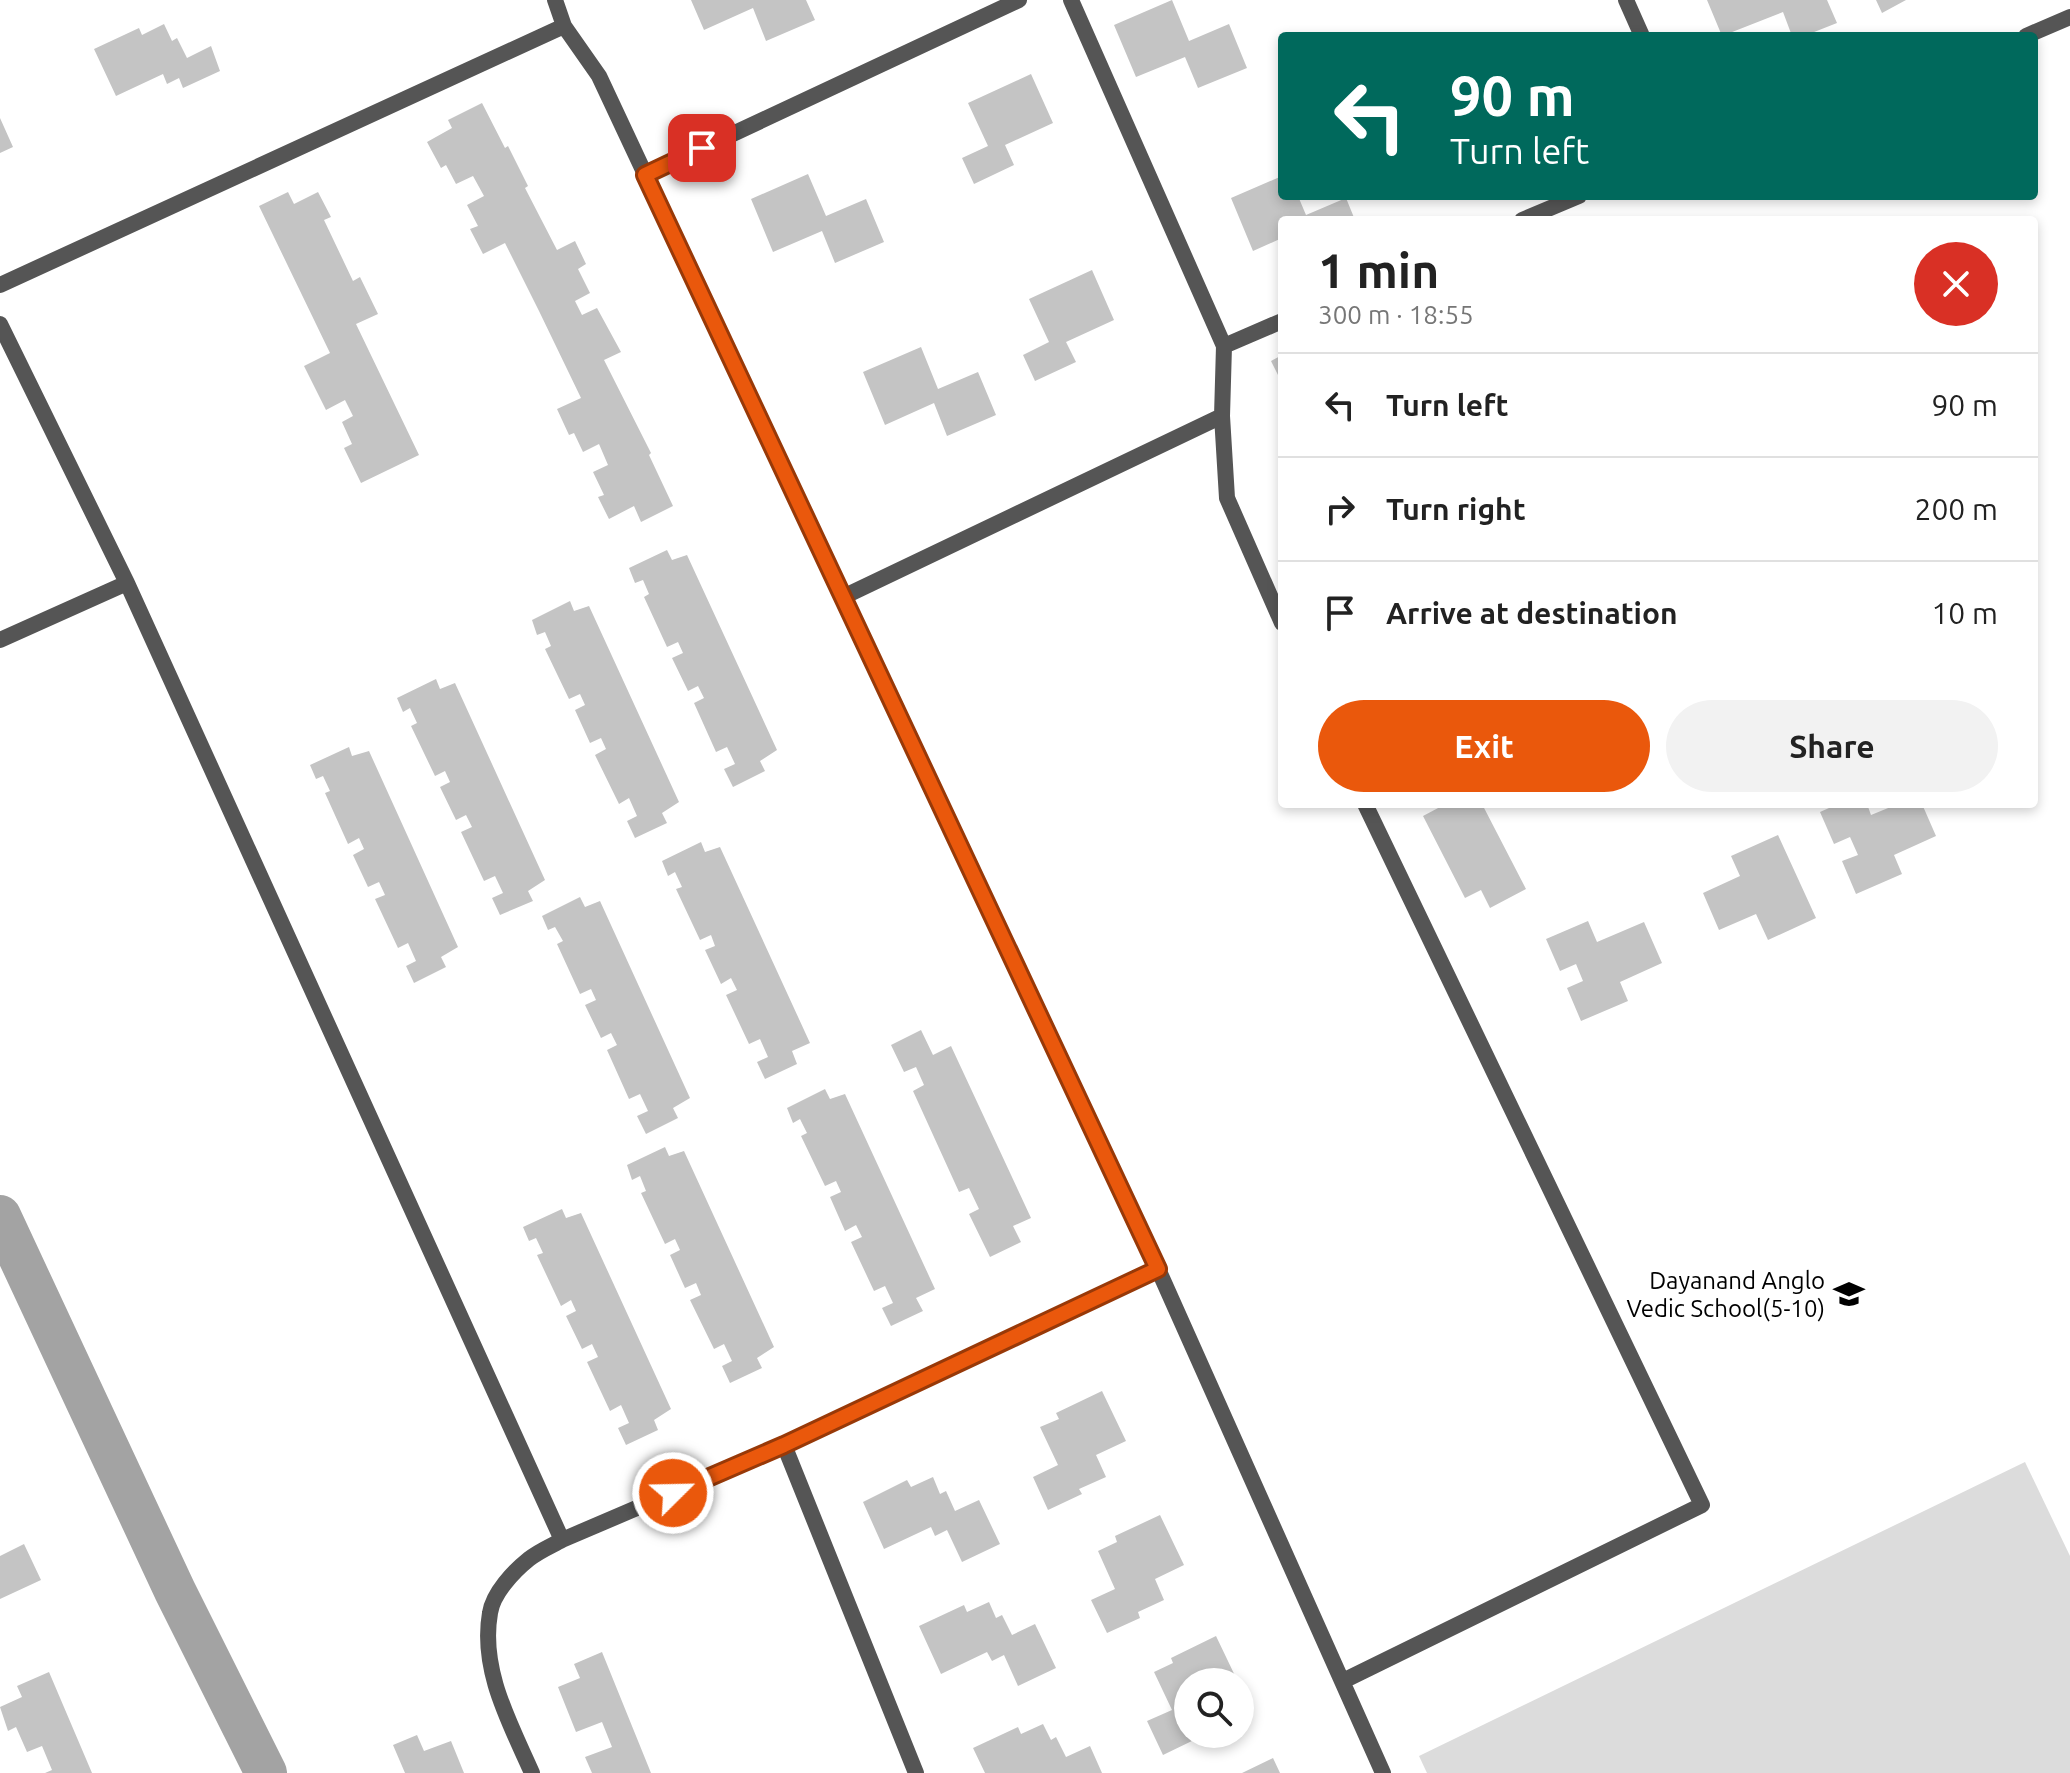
<!DOCTYPE html>
<html lang="en">
<head>
<meta charset="utf-8">
<style>
  :root { --surface:#fff; --page:#f2f2f2; --text:#222; --muted:#767676; --line:#e0e0e0; --accent:#ea580c }
  body { margin:0; font-family:Ubuntu,sans-serif; background:var(--page); color:var(--text); height:100vh; display:flex; flex-direction:column; font-size:30px; white-space:nowrap }
  * { box-sizing:border-box; margin:0 }
  p { font-size:26px; color:var(--muted) }
  .icon { flex:none; width:44px; height:44px; fill:none; stroke:currentColor; stroke-width:2; stroke-linecap:round; stroke-linejoin:round }
  .map { position:relative; flex:1; overflow:hidden }
  .panel { position:absolute; left:1278px; top:216px; width:760px; height:592px; display:flex; flex-direction:column; background:var(--surface); border-radius:8px; box-shadow:0 4px 12px #0003 }
  .panel>* { flex:none }
  .top-card { position:absolute; left:1278px; top:32px; width:760px; height:168px; border-radius:8px; box-shadow:0 4px 12px #0003; background:#00695c; color:#fff; overflow:hidden }
  .buttons { position:absolute; left:1174px; top:1668px; display:grid; gap:16px }
  .buttons a { display:grid; place-items:center; width:80px; height:80px; border-radius:50%; background:var(--surface); box-shadow:0 4px 12px #0003; font-size:40px }
  .pin { position:absolute; display:grid; place-items:center; width:68px; height:68px; color:#fff; margin:-34px; border-radius:16px; box-shadow:0 4px 12px #0006 }
  .me { position:absolute; width:88px; margin:-44px; rotate:67deg; stroke-linejoin:round; filter:drop-shadow(0 0 6px #0008) }
  .turn { display:flex; align-items:center; gap:28px; height:168px; padding:0 40px; font-size:36px }
  .turn .icon { width:104px; height:104px; stroke-width:2.5 }
  .turn b { display:block; font-size:56px; line-height:68px }
  .round { display:grid; place-items:center; flex:none; width:84px; height:84px; border-radius:42px; background:var(--page) }
  .headline { display:flex; align-items:center; justify-content:space-between; height:136px; padding:0 40px }
  h1 { font-size:48px; font-weight:600; line-height:60px }
  .action { display:flex; gap:16px; margin-top:auto; padding:16px 40px }
  .action a { flex:1; height:92px; border-radius:48px; background:var(--accent); color:#fff; font-size:32px; font-weight:600; line-height:92px; text-align:center }
  .action a+a { background:var(--page); color:var(--text) }
  ul { padding:0; list-style:none }
  li { display:flex; align-items:center; gap:24px; height:104px; padding:0 40px; border-top:2px solid var(--line) }
  li div { flex:1 }
  li b { display:block; font-size:30px }
  li em { font-style:normal }
  .map>svg:first-child { display:block }
</style>
</head>
<body>
<div class="map">
<svg width="2070" height="1773" viewBox="0 0 2070 1773">
  <rect width="100%" height="100%" fill="#fff"/>
  <path fill="#dcdcdc" d="M2025,1462L2070,1556V1773H1427L1419,1756Z"/>
  <g fill="none" stroke-linecap="round" stroke-linejoin="round">
    <path stroke="#a3a3a3" stroke-width="42" d="M0,1216L175,1591L266,1773"/>
  </g>
  <path fill="#c4c4c4" d="M691,0H806L815,20L766,41L753,8L704,30Z
    M1172,0L1189,41L1229,24L1247,68L1198,88L1185,57L1136,77L1114,25Z
    M1707,0H1827L1837,23L1804,36H1792L1783,12L1722,36Z
    M1876,0H1906L1882,13Z
    M164,24L172,41L177,38L187,58L211,46L220,71L183,88L179,78L167,84L163,74L116,96L94,49L139,28L142,35Z
    M1031,74L1053,123L1005,145L1014,165L974,184L962,158L988,146L968,103Z
    M482,103L505,148L508,146L528,186L525,188L557,250L575,241L586,264L578,269L590,293L575,301L582,315L597,308L621,352L604,360L651,453L649,455L673,506L641,522L634,506L609,519L598,497L604,495L593,472L608,465L599,444L583,452L574,433L569,435L557,409L581,398L539,311L505,243L483,254L470,229L478,226L467,205L484,196L473,176L456,184L446,165L441,168L427,142L452,128L448,120Z
    M0,118L13,147L0,153Z
    M808,174L826,216L866,199L884,242L835,263L822,231L773,252L751,199Z
    M1282,176V196H1298L1306,215L1346,198L1355,220H1282V238L1253,251L1231,198Z
    M288,192L294,204L318,192L331,217L324,220L353,281L360,277L378,314L356,324L419,455L361,483L344,448L352,444L342,422L353,416L345,400L326,410L304,366L330,353L259,206Z
    M1092,270L1114,320L1066,342L1076,362L1035,381L1023,355L1049,342L1029,299Z
    M921,347L938,389L978,372L996,415L947,436L934,403L885,425L863,372Z
    M1282,355V383L1271,361Z
    M667,550L672,560L687,555L777,750L760,761L765,771L733,787L724,769L735,764L727,747L716,752L694,703L704,698L698,686L688,691L672,658L683,653L678,642L667,647L644,597L649,594L643,580L635,583L629,568Z
    M570,601L574,611L589,606L679,802L662,813L667,823L635,838L627,821L637,816L629,798L619,804L595,755L606,749L601,738L590,743L575,710L585,705L580,694L569,699L545,649L551,646L545,632L537,635L532,620Z
    M436,679L440,689L455,683L545,880L528,891L533,901L500,915L492,898L503,893L495,876L484,881L461,832L472,827L466,815L456,820L440,787L450,782L445,771L435,776L411,726L417,723L410,708L403,712L397,698Z
    M349,747L352,756L369,751L458,947L441,957L446,967L414,983L406,966L416,961L408,943L398,948L375,899L385,895L379,882L368,887L353,855L364,849L359,838L348,844L325,793L330,791L323,776L316,779L310,765Z
    M1438,804H1482L1526,889L1490,908L1481,890L1465,898L1423,816L1440,807Z
    M1838,804H1867L1871,815L1898,804H1922L1936,836L1894,855L1902,874L1856,894L1842,861L1858,855L1850,837L1834,844L1820,812Z
    M1778,835L1816,918L1768,940L1756,914L1719,930L1703,893L1740,876L1731,856Z
    M701,842L705,852L720,847L810,1043L792,1051L797,1064L765,1079L757,1062L768,1057L760,1039L749,1044L726,995L737,990L731,978L721,984L705,950L715,946L711,935L700,940L676,889L682,887L675,872L668,876L662,861Z
    M580,897L585,907L600,901L690,1098L673,1108L678,1118L646,1134L637,1116L648,1111L640,1094L629,1099L607,1050L617,1045L611,1033L601,1038L585,1005L596,1000L591,989L580,994L557,944L563,941L555,927L548,930L542,916Z
    M1588,921L1597,942L1644,922L1662,963L1620,982L1628,1001L1581,1021L1567,988L1583,981L1576,964L1560,971L1546,939Z
    M921,1030L933,1055L951,1046L1031,1218L1013,1226L1021,1242L990,1257L969,1214L979,1209L969,1188L959,1192L913,1091L924,1085L916,1067L904,1072L891,1045Z
    M825,1089L830,1099L845,1094L935,1289L916,1298L923,1311L891,1326L882,1308L893,1303L885,1286L874,1291L851,1242L862,1237L856,1225L845,1231L830,1197L841,1192L836,1181L825,1186L801,1136L807,1133L800,1119L793,1123L787,1108Z
    M665,1147L669,1156L684,1151L774,1347L757,1358L762,1368L730,1383L722,1366L732,1361L724,1344L714,1349L690,1300L701,1295L696,1283L685,1288L670,1255L680,1250L675,1239L665,1244L641,1193L646,1191L640,1176L632,1180L627,1165Z
    M562,1209L566,1218L581,1213L671,1409L654,1420L658,1430L626,1445L618,1428L629,1423L621,1405L610,1411L587,1362L598,1357L592,1344L582,1349L566,1316L576,1311L571,1300L561,1306L537,1255L543,1253L536,1238L529,1241L523,1227Z
    M1102,1391L1126,1441L1096,1455L1106,1477L1079,1489L1082,1494L1048,1510L1033,1477L1058,1465L1040,1427L1059,1419L1056,1413Z
    M933,1477L940,1494L946,1491L955,1511L979,1500L1000,1544L962,1562L947,1530L935,1536L931,1527L884,1549L863,1502L907,1480L911,1487Z
    M1160,1515L1184,1565L1155,1579L1164,1600L1138,1612L1140,1618L1107,1633L1091,1600L1115,1589L1098,1551L1117,1542L1115,1536Z
    M24,1544L41,1580L0,1599V1556Z
    M989,1602L996,1618L1002,1615L1012,1635L1035,1624L1056,1668L1018,1686L1004,1655L992,1661L987,1652L941,1674L919,1626L964,1605L967,1612Z
    M1216,1636L1238,1682H1188V1734H1194L1196,1739L1163,1755L1147,1721L1172,1710L1154,1672L1173,1663L1171,1658Z
    M602,1652L651,1773H592L585,1757L612,1747L602,1722L576,1732L558,1687L580,1678L574,1664Z
    M49,1672L92,1773H45L52,1770L42,1746L27,1752L16,1727L8,1731L0,1707L22,1697L17,1686Z
    M1043,1724L1051,1740L1056,1737L1066,1757L1090,1746L1102,1773H985L973,1748L1018,1727L1021,1734Z
    M417,1735L424,1751L451,1741L464,1773H405L393,1745Z
    M1273,1758L1280,1773H1242Z"/>
  <g fill="none" stroke-linecap="round" stroke-linejoin="round">
    <path stroke="#555" stroke-width="16" d="M555,0L564,26
      M1071,0L1224,346L1222,416L1227,498L1282,623
      M1626,0L1642,36
      M2026,36L2070,17
      M645,175L1019,0
      M1522,220L1579,196
      M0,285L564,26L599,76L1158,1269L784,1445L562,1540L127,583L0,324
      M1224,346L1282,321
      M843,597L1222,416
      M0,640L127,583
      M1158,1269L1383,1773
      M784,1445L916,1773
      M1343,1681L1702,1505L1365,804
      M532,1773C510,1723 480,1670 490,1613C493,1593 514,1571 529,1559C539,1551 551,1546 562,1540"/>
  </g>
  <g fill="none" stroke-linecap="round" stroke-linejoin="round">
    <g stroke="#983908" stroke-width="20">
      <path id="route" d="M673,1493L784,1445L1158,1269L645,175L702,148"/>
    </g>
    <use href="#route" stroke="#ea580c" stroke-width="14"/>
  </g>
  <defs>
    <g id="school-bare" transform="scale(2.4)"><path d="M0-5L7-2L0 1L-7-2ZM-4 1L0 2.5L4 1V4Q0 6-4 4Z" fill="#000" stroke="#fff" stroke-width="2.5" paint-order="stroke"/></g>
  </defs>
  <g fill-rule="evenodd">
    <use href="#school-bare" x="1849" y="1294"/>
  </g>
  <g text-anchor="middle" dominant-baseline="central" stroke-width="6" stroke-linejoin="round" paint-order="stroke">
    <g font-size="24" fill="#000" stroke="#fff" text-anchor="end">
      <text x="1825" y="1280">Dayanand Anglo<tspan x="1825" dy="28">Vedic School(5-10)</tspan></text>
    </g>
  </g>
</svg>
<div class="buttons">
<a><svg class="icon" aria-label="search" viewBox="0 0 24 24"><circle cx="10" cy="10" r="6"/><path d="M15 15l6 6"/></svg></a>
</div>
<div class="pin" style="left:702px;top:148px;background:#d93025"><svg class="icon" aria-label="arrive" viewBox="0 0 24 24"><path d="M6 21V4h12l-3 4 3 4H6"/></svg></div>
<svg class="me" style="left:673px;top:1493px" viewBox="-20 -20 40 40"><circle r="17" fill="#ea580c" stroke="#fff" stroke-width="3"/><path d="M0-11L8 9 0 5-8 9z" fill="#fff"/></svg>
<div class="top-card">
<div class="turn"><svg class="icon" aria-label="left" viewBox="0 0 24 24"><path d="M17 20v-9H6M10 6l-5 5 5 5"/></svg><div><b>90 m</b>Turn left</div></div>
</div>
<section class="panel">
<div class="headline"><div><h1>1 min</h1><p>300 m · 18:55</p></div><a class="round" style="background:#d93025;color:#fff"><svg class="icon" aria-label="close" viewBox="0 0 24 24"><path d="M6 6l12 12M18 6L6 18"/></svg></a></div>
<ul>
<li><svg class="icon" aria-label="left" viewBox="0 0 24 24"><path d="M17 20v-9H6M10 6l-5 5 5 5"/></svg><div><b>Turn left</b></div><em>90 m</em></li>
<li><svg class="icon" aria-label="right" viewBox="0 0 24 24"><path d="M7 20v-9h11M14 6l5 5-5 5"/></svg><div><b>Turn right</b></div><em>200 m</em></li>
<li><svg class="icon" aria-label="arrive" viewBox="0 0 24 24"><path d="M6 21V4h12l-3 4 3 4H6"/></svg><div><b>Arrive at destination</b></div><em>10 m</em></li>
</ul>
<div class="action"><a>Exit</a><a>Share</a></div>
</section>
</div>
</body>
</html>
